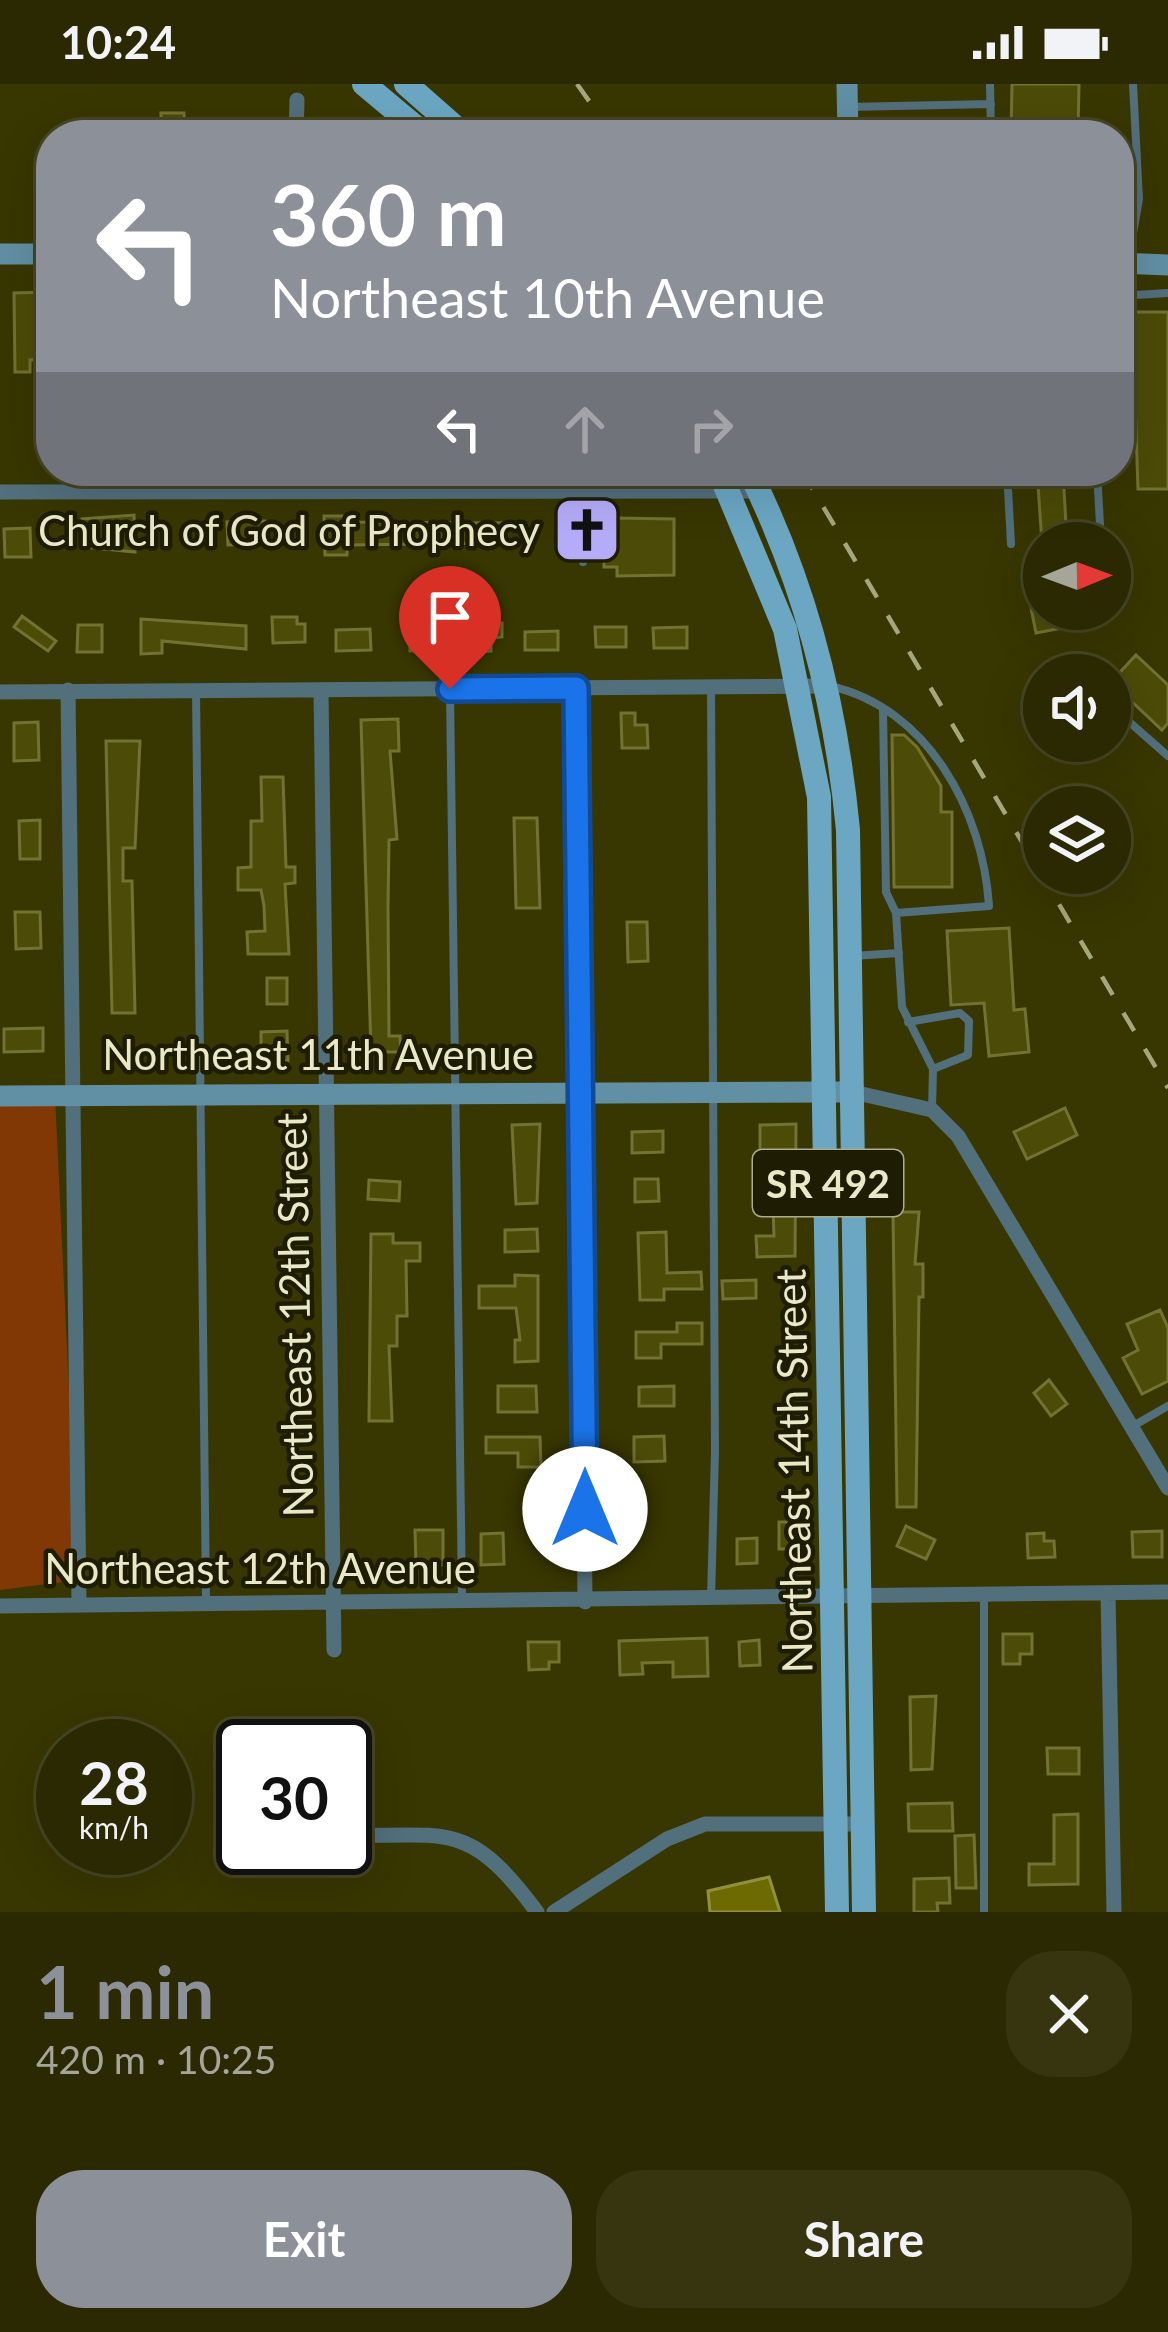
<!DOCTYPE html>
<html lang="en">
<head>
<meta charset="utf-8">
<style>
  :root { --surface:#2a2901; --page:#363510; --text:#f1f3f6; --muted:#a5a699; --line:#464523; --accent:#8c9099 }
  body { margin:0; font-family:Lato,sans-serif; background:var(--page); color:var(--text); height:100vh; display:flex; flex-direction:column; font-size:45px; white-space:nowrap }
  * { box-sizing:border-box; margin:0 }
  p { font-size:39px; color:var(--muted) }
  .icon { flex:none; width:66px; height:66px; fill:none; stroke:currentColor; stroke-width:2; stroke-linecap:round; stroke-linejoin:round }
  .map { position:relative; height:1828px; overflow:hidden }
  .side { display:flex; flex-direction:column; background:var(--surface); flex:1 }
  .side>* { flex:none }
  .guide { position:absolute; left:36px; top:36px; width:1098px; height:366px; border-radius:48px; box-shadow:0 12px 48px #0002,0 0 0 3px var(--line); background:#8c9099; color:#fff; overflow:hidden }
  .needle { width:78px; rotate:89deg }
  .controls { position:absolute; left:1023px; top:438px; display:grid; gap:24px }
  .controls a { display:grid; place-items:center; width:108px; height:108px; border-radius:50%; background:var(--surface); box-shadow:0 12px 48px #0002,0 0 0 3px var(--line); font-size:60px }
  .speed { position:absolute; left:36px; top:1635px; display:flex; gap:24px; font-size:60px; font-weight:700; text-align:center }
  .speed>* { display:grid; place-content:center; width:156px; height:156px; border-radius:50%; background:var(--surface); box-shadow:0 12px 48px #0002,0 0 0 3px var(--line); line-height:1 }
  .speed small { font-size:30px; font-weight:400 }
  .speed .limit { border:6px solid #111; border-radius:18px; background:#fff; color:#111 }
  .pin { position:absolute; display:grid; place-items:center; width:102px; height:102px; color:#fff; margin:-123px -51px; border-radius:50% 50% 50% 0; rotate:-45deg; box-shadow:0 0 12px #0007 }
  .pin .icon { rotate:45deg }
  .me { position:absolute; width:132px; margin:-66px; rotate:0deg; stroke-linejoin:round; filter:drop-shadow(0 0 9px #0008) }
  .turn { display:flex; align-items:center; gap:42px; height:252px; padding:0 36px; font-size:54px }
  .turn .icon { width:156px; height:156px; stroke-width:2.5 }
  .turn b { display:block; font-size:84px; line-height:102px }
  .lanes { display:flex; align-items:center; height:114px; padding:0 36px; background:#0003; justify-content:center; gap:60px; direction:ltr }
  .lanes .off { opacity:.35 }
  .round { display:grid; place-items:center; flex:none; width:126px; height:126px; border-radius:48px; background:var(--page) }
  .summary { display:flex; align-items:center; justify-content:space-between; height:204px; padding:0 36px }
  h1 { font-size:72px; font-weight:700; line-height:90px; color:var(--accent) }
  .action { display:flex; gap:24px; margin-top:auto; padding:24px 36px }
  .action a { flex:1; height:138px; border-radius:48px; background:var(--accent); color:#fff; font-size:48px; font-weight:700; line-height:138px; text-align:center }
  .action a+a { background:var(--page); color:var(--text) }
  .status { display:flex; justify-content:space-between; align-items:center; height:84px; padding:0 60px; background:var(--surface); direction:ltr }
  .status svg { height:33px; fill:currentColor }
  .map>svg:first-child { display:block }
</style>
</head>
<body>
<div class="status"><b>10:24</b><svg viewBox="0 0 49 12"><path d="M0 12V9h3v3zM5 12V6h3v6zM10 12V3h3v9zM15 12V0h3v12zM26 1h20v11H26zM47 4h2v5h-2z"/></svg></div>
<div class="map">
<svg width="1168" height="1828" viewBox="0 0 1168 1828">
  <rect width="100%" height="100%" fill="#383701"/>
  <path fill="#813804" d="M0,1012H55L78,1496L0,1506Z"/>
  <path fill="#6c6a00" stroke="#92903c" stroke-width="3" d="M769,1793L780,1828H710L708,1807Z"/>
  <path fill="#4c4b07" stroke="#737231" stroke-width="3" d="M1012,0H1079L1078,51H1011Z
    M161,29H184L185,51H161Z
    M51,208V275L30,276V288H15L14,209Z
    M1132,228H1168V405H1138Z
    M1037,387H1063L1067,459H1042Z
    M134,431L135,468L82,463V435Z
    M324,432H346V438L507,439V459L347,461V471H325Z
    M617,434L674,435V491L617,492V483H604V469H617Z
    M265,437L266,460L228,461L227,438Z
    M30,444L31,473H5L4,445Z
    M1044,501V525H1058L1062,544L1036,549L1027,504Z
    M22,532L56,557L48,567L14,543Z
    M272,533H297V540H305V558L273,559Z
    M141,535L246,542V565L162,557V569L141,570Z
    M502,539V553L491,554V567L468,568L467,540Z
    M78,541H102V568H77Z
    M444,542V566L410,567L409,543Z
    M595,543H626V563H596Z
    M687,543V564H654L653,544Z
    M370,545L371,566L336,567V546Z
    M558,547V566H525V548Z
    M1136,571L1168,601V639L1162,646L1111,598Z
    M621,629H635V641H647L648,664H622Z
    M398,635L399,667H390L397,755L389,756L388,822L389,952H400L401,968H371L361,636Z
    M38,638L39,676L14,677V639Z
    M892,651H904L917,663L941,702V728H952V803H894Z
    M106,657H140L135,764H123V797H132L135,929H112Z
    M261,693H283L286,783H295V799L285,800L289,870H248L247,848L265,847L264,822L261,806H238V784L251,783V737H262Z
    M514,734H537L540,824H516Z
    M40,736V775H20L19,737Z
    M15,828H40L41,864L16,865Z
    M627,838H647L648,877L628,878Z
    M1009,844L1014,926L1025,925L1029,968L989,972L984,919L951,921L947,847Z
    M267,894H287V920H267Z
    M43,944V967L4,968V945Z
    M287,947L288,977H261V948Z
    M1065,1024L1077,1051L1027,1075L1014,1048Z
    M540,1040L537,1119L516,1120L512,1041Z
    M796,1040L795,1172L757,1173L756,1152H774L773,1123H765L764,1106H774V1069H760V1041Z
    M663,1047V1068L632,1069V1048Z
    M635,1095H658L659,1117L635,1118Z
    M369,1096L400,1098L399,1117L368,1115Z
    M893,1128H919L915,1180H923V1213H919L916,1423H897Z
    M537,1145L538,1167L505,1168V1146Z
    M666,1148L667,1189L701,1188L702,1205H664V1216H640L638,1149Z
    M371,1150H393V1159H420V1177H406L407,1232H397V1262H389L392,1337H369Z
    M515,1191L538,1192V1277L515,1278V1256H520L516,1224H479V1202H515Z
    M756,1196V1214L723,1215L722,1197Z
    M1160,1226L1168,1244V1297L1142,1310L1123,1274L1138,1266L1127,1240Z
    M677,1239H702V1260H661V1274H636V1248H677Z
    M1049,1296L1067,1320L1051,1332L1034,1309Z
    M498,1302H536L537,1328H498Z
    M674,1302V1322H639V1303Z
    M664,1352L665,1377L634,1378V1353Z
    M486,1353H540L541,1383H518V1369H486Z
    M779,1438H799V1455H808L809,1477H789V1465H779Z
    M906,1442L935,1456L926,1475L897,1462Z
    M415,1446H443V1481H416Z
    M1162,1447V1473H1133L1132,1448Z
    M503,1449L504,1480L481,1481V1450Z
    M1044,1449V1457H1054L1055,1473L1028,1474L1027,1450Z
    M757,1454V1479L737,1480V1455Z
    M1003,1550H1032V1570H1020V1580H1003Z
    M707,1554L708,1592L673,1593V1578L642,1579L643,1590L620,1591L619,1557Z
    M759,1556L760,1581L740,1582L739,1558Z
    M528,1558H559V1578H549V1585L529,1586Z
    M936,1612L932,1685L911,1686L910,1613Z
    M1047,1664H1079V1690H1048Z
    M952,1719L953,1747H909L908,1720Z
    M1078,1730V1800L1029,1801V1780H1054V1731Z
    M974,1751L976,1804H956L955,1752Z
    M949,1794L950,1819H937L938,1828H914V1795Z"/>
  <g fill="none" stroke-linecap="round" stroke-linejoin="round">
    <path stroke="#526f7c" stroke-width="8" d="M990,0L991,51
      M848,23L991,20
      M1119,73L1136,72
      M1128,178L1139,115L1133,0
      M1119,212L1168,209
      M676,387L678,407
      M1007,387L1011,460
      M1097,387L1101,459
      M580,409L583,478
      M830,602C928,624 983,727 989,822L896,829L902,923L933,985L932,1026
      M711,603L715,1367L711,1515
      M196,606L206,1518
      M450,607L462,1516
      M1110,621L1168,672
      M883,626L886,808L896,829
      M852,872L899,869
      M908,938L960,929L969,937L968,971L933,985
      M1133,1342L1168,1322
      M984,1828V1513"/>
    <path stroke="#526f7c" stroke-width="15" d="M296,51L297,16
      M0,408L760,407
      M576,604L585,1518
      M68,606L79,1520
      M321,607L334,1566
      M0,608L828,602
      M853,1008L932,1026L958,1052L1168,1404
      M1108,1509L1114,1828
      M0,1522L1168,1508
      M334,1646V1662
      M345,1752C451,1751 470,1738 537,1828
      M237,1754H243
      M554,1828L667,1755L705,1740H863"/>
    <path stroke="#618fa4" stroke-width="21" d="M847,0L848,51
      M0,170H51
      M1119,179L1168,181
      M0,1012L839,1008"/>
    <path stroke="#6ba7c3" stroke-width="24" d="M364,0L425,51
      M406,0L464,51
      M719,387L785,545L819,713L837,1828
      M749,387C806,501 836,619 848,746L864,1828"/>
    <path stroke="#a7a77e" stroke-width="4.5" stroke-dasharray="21 21" stroke-linecap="butt" d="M577,0L613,51
      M802,387L1168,1004"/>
  </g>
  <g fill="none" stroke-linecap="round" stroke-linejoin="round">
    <g stroke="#114b97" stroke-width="30">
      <path id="route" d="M450,605L576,604L585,1425"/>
    </g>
    <use href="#route" stroke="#1a73e8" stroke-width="21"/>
  </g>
  <defs>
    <g id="church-square" transform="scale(3.45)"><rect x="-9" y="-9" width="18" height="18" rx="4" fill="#b4acf9" stroke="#1e1d03"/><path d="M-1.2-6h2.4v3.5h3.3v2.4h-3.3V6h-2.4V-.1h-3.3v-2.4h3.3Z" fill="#111"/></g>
  </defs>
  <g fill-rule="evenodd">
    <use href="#church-square" x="587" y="446"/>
  </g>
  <g text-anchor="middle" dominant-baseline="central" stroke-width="9" stroke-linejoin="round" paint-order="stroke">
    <rect fill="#1e1d03" stroke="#acac8d" stroke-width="3" x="753" y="1066" width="150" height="66" rx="9"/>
    <g font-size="39" font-weight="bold" fill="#e9e9c8">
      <text x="828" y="1099">SR 492</text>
    </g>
    <g font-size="42" fill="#e9e9c8" stroke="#1e1d03" text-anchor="end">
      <text x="540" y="446">Church of God of Prophecy</text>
    </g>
    <g font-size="42" fill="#e9e9c8" stroke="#1e1d03">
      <text x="318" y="970">Northeast 11th Avenue</text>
      <text transform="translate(294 1231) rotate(-91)">Northeast 12th Street</text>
      <text transform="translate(793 1387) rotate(-91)">Northeast 14th Street</text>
      <text x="260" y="1484">Northeast 12th Avenue</text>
    </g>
  </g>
</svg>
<div class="controls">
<a><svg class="needle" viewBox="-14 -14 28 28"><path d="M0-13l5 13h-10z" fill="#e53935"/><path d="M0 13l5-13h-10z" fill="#a5a699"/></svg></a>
<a><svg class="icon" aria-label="sound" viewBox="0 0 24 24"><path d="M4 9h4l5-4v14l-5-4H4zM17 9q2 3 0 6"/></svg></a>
<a><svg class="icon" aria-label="layers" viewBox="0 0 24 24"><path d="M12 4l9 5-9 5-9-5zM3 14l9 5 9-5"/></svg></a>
</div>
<div class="speed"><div>28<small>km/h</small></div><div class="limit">30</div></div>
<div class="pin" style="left:450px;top:605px;background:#d93025"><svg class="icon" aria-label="arrive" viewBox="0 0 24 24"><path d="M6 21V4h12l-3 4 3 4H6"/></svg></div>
<svg class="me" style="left:585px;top:1425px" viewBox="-20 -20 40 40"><circle r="19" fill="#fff"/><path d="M0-13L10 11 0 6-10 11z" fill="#1a73e8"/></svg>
<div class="guide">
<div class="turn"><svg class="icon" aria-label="left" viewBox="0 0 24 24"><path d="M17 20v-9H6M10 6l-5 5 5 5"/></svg><div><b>360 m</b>Northeast 10th Avenue</div></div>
<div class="lanes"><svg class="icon" aria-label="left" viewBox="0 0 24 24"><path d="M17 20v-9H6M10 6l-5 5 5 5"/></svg><svg class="icon off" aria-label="ahead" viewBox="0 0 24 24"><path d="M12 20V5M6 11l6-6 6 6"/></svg><svg class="icon off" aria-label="right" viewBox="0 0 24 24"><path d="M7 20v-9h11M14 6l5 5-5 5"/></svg></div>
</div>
</div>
<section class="side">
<div class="summary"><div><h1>1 min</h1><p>420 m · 10:25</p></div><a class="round"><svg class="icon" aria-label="close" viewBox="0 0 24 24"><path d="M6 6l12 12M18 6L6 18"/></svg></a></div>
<div class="action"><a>Exit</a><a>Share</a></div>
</section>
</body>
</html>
